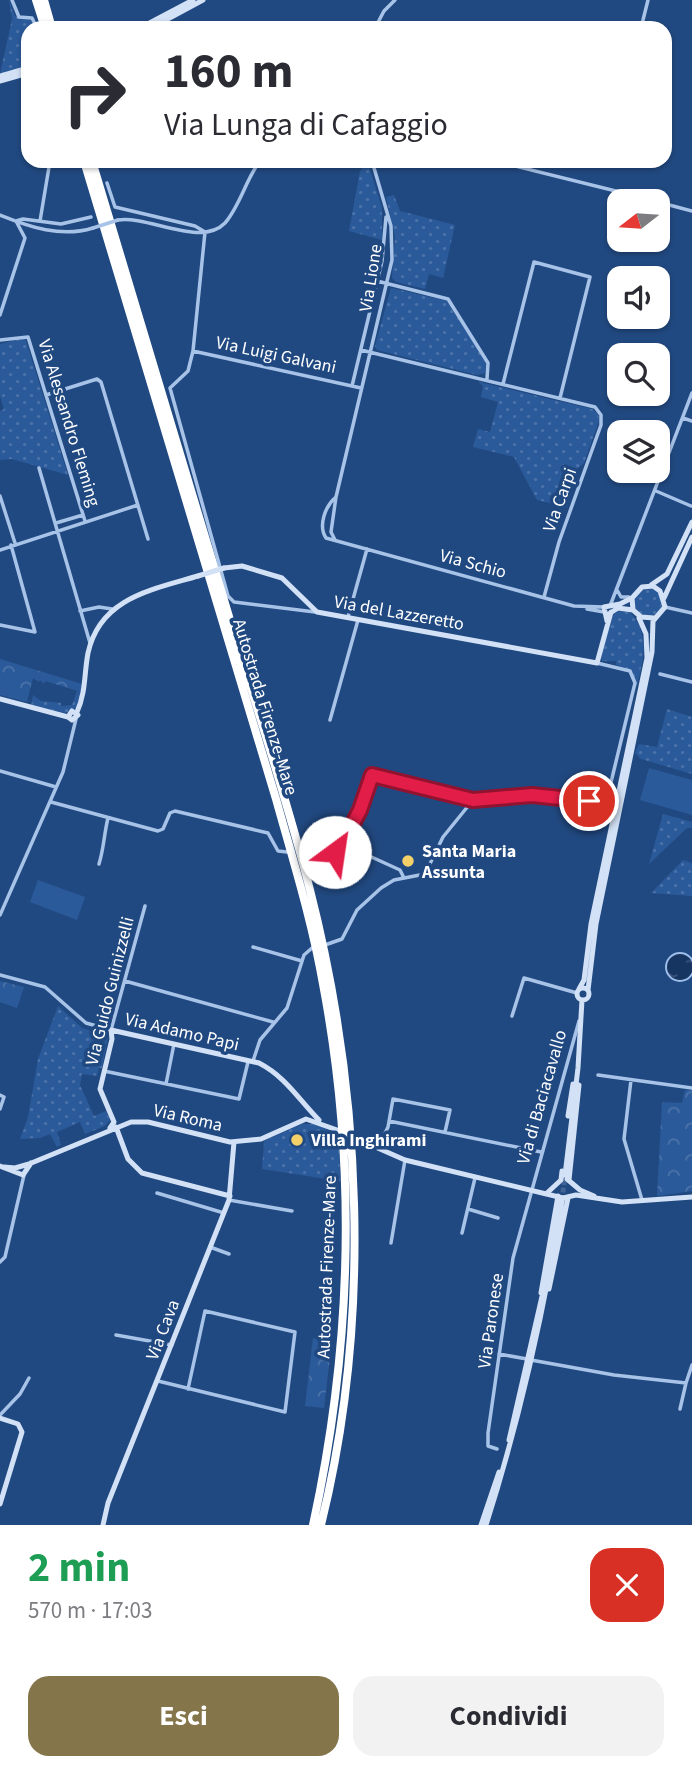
<!DOCTYPE html>
<html lang="it">
<head>
<meta charset="utf-8">
<style>
  :root { --surface:#fff; --page:#f2f2f3; --text:#2b2b33; --muted:#7c7c81; --accent:#85754b }
  body { margin:0; font-family:"Source Sans 3",sans-serif; background:var(--page); color:var(--text); height:100vh; display:flex; flex-direction:column; font-size:26px; white-space:nowrap }
  * { box-sizing:border-box; margin:0 }
  p { font-size:23px; color:var(--muted) }
  .icon { flex:none; width:38px; height:38px; fill:none; stroke:currentColor; stroke-width:2; stroke-linecap:round; stroke-linejoin:round }
  .map { position:relative; height:1525px; overflow:hidden }
  .side { display:flex; flex-direction:column; background:var(--surface); flex:1 }
  .side>* { flex:none }
  .banner { position:absolute; left:21px; top:21px; width:651px; height:147px; border-radius:21px; box-shadow:0 2px 5px #0004; background:#fff; color:var(--text); overflow:hidden }
  .needle { width:46px; rotate:253deg }
  .buttons { position:absolute; left:607px; top:189px; display:grid; gap:14px }
  .buttons a { display:grid; place-items:center; width:63px; height:63px; border-radius:14px; background:var(--surface); box-shadow:0 2px 5px #0004; font-size:35px }
  .pin { position:absolute; display:grid; place-items:center; width:60px; height:60px; color:#fff; margin:-30px; border:4px solid #fff; border-radius:50%; box-shadow:0 2px 7px #0007 }
  .me { position:absolute; width:77px; margin:-38px; rotate:31deg; stroke-linejoin:round; filter:drop-shadow(0 0 5px #0008) }
  .turn { display:flex; align-items:center; gap:24px; height:147px; padding:0 28px; font-size:32px }
  .turn .icon { width:91px; height:91px; stroke-width:2.5 }
  .turn b { display:block; font-size:49px; line-height:60px }
  .round { display:grid; place-items:center; flex:none; width:74px; height:74px; border-radius:21px; background:var(--page) }
  .headline { display:flex; align-items:center; justify-content:space-between; height:119px; padding:0 28px }
  h1 { font-size:42px; font-weight:700; line-height:52px; color:#1e9e55 }
  .button { display:flex; gap:14px; margin-top:auto; padding:14px 28px }
  .button a { flex:1; height:80px; border-radius:21px; background:var(--accent); color:#fff; font-size:28px; font-weight:700; line-height:80px; text-align:center }
  .button a+a { background:var(--page); color:var(--text) }
  .map>svg:first-child { display:block }
</style>
</head>
<body>
<div class="map">
<svg width="692" height="1525" viewBox="0 0 692 1525">
  <defs>
    <pattern id="grass-dots" width="8" height="8" patternUnits="userSpaceOnUse" patternTransform="scale(1.75)"><rect width="8" height="8" fill="#2b5a9a"/><path d="M2 2h.1M6 6h.1" fill="none" stroke="#4b73a9" stroke-width="1.8" stroke-linecap="round"/></pattern>
    <pattern id="forest-crowns" width="20" height="18" patternUnits="userSpaceOnUse" patternTransform="scale(1.75)"><rect width="20" height="18" fill="#2b5a9a"/><path d="M2 6a3 3 0 1 1 6 0M12 15a3 3 0 1 1 6 0" fill="none" stroke="#4b73a9"/></pattern>
    <pattern id="cemetery-stones" width="16" height="16" patternUnits="userSpaceOnUse" patternTransform="scale(1.75)"><rect width="16" height="16" fill="#2b5a9a"/><path d="M2 7V4a2 2 0 0 1 4 0v3zM10 15v-3a2 2 0 0 1 4 0v3z" fill="#4b73a9"/></pattern>
    <pattern id="water-ripples" width="26" height="14" patternUnits="userSpaceOnUse" patternTransform="scale(1.75)"><rect width="26" height="14" fill="#173561"/><path d="M2 4q2-2 4 0t4 0M15 11q2-2 4 0t4 0" fill="none" stroke="#3a5379"/></pattern>
  </defs>
  <rect width="100%" height="100%" fill="#214981"/>
  <path fill="url(#grass-dots)" d="M9,0L15,16L33,21L37,28H28V67L0,74L12,19Z
    M368,163L382,208V240L349,231L360,171Z
    M394,195L400,211L455,225L443,278L429,274L425,289L396,282L392,278L395,237L386,197Z
    M391,288L447,301L486,362L485,373L477,375L377,350L375,346Z
    M25,338L68,475L12,459L0,460V411L4,409L0,396V344Z
    M479,382L592,409L598,414L599,421L584,463L574,472L576,478L567,507L537,500L514,457L473,447L478,429L490,432L498,402L481,397L483,386Z
    M634 602a14 14 0 1 1 28 0a14 14 0 1 1-28 0Z
    M619,610L630,612C651,636 643,658 637,687L632,671L616,665V661H602L601,656L612,613Z
    M84,684L77,707L66,713L31,706L33,695L41,701L61,703V706L72,705L77,691L81,692Z
    M667,709L692,717V774L641,759L635,753L639,744L657,747Z
    M663,814L692,822V828H687L649,864Z
    M683,860L692,863V896L651,893Z
    M58,1006L82,1028L108,1036L102,1068H99L97,1076L82,1074L80,1085L94,1116L106,1111L110,1120L105,1126L85,1134L80,1122L57,1132L61,1145L57,1147L50,1134L40,1138L20,1139L28,1117L38,1059Z
    M302,1124H317L339,1136L340,1181L262,1169L264,1141Z"/>
  <path fill="url(#forest-crowns)" d="M0,659L82,684L81,692L45,681L44,684L40,680L39,682L33,678L27,702L0,695Z
    M0,981L24,987L17,1008L0,1002Z
    M685,1090H692V1191L657,1196L662,1102L682,1103Z
    M313,1338L332,1340L324,1408L305,1406Z"/>
  <path fill="url(#cemetery-stones)" d="M313,822L342,831L336,850L307,842Z"/>
  <path fill="#2b5a9a" d="M649,768L692,780V815L640,800Z
    M38,880L85,897L77,920L30,902Z"/>
  <path fill="url(#water-ripples)" stroke="#9cbee9" stroke-width="2" d="M666 967a14 14 0 1 1 28 0a14 14 0 1 1-28 0Z"/>
  <g fill="none" stroke-linecap="round" stroke-linejoin="round">
    <path stroke="#426494" stroke-width="5" stroke-dasharray="5 2.5" stroke-linecap="butt" d="M562,1200L565,1175"/>
    <path stroke="#a8c3e8" stroke-width="3.5" d="M12,0L19,17L32,18L37,28
      M375,28L384,11L395,0
      M641,28L648,0
      M495,161L656,201
      M107,183L115,207L195,226L205,232L193,351L188,371L170,388L228,596L234,602L315,612
      M658,202L692,211
      M0,215C30,227 61,238 93,228
      M118,220C148,215 201,248 225,223C240,206 246,179 260,161
      M40,221L50,161
      M377,281L448,299L488,363L487,379
      M0,315L25,238L16,221L23,219L61,224L91,217
      M0,340L28,337L85,521
      M361,350L595,407L601,415V425L559,542L544,597
      M193,351L361,388
      M503,384L534,262L590,277L560,398
      M352,386L382,261L386,217
      M46,395L97,379L101,382L148,539
      M683,418L692,421
      M39,468L90,643
      M656,491L691,506
      M0,496L15,543
      M336,497C325,506 318,526 326,538L574,606L604,607
      M56,523L83,515
      M335,540L331,532L336,497L392,260L391,226L372,161
      M0,550L138,505
      M617,590L621,597H629
      M610,606L692,393
      M665,607L692,613
      M587,609L604,612
      M80,611L99,607L112,609
      M348,617L367,549
      M0,625L35,632L11,545
      M597,663L630,671L635,683L606,803
      M660,674L692,682
      M330,720L358,620
      M0,771L56,787
      M51,802L158,831L163,829L170,813L175,811L268,833L278,851L287,852
      M343,844L400,870L404,878
      M300,847L310,844L338,852L360,810L372,775L473,800
      M99,864C104,848 104,834 108,818
      M0,915L63,772L76,719
      M325,945L342,939L357,910L381,888L394,880L425,874L443,837L473,800L532,795L615,804
      M253,947L302,961
      M0,975L45,987L86,1023L111,1030
      M125,981L273,1022
      M512,1016L524,978L577,993
      M97,1025L107,1026L111,1030
      M111,1030L145,906
      M253,1061L260,1040L287,1008L304,955L312,948
      M104,1071L239,1099L248,1062
      M598,1075L692,1088
      M631,1080L624,1139L642,1200
      M166,1084L174,1044
      M0,1095L4,1097L0,1109
      M389,1121L541,1152
      M378,1148L388,1127L393,1099L450,1110L445,1132
      M157,1193L224,1213
      M229,1200L292,1211
      M468,1209L498,1218
      M462,1233L475,1178
      M391,1243L405,1160
      M210,1247L229,1254
      M0,1262L5,1257L24,1175
      M116,1335L172,1345
      M499,1354L527,1359
      M531,1360L614,1375L686,1383L680,1409
      M158,1381L285,1412L295,1332L205,1311L188,1389
      M686,1383L692,1365
      M0,1415L20,1394L29,1378
      M497,1449L488,1446V1433L513,1258L579,1021"/>
    <path stroke="#d2e1f6" stroke-width="5" d="M140,28L193,0
      M151,28L203,0
      M0,76L28,68
      M0,81L28,73
      M224,568L242,566L282,578L317,612L597,663L611,612
      M651,585L667,574L692,522
      M664,598L692,537
      M610,613L618,608L633,610
      M607,621L604,607L620,604L632,598
      M0,699L68,717L72,720L78,715L72,711L68,717
      M77,712C86,692 84,674 88,653C100,598 151,590 198,576
      M577 994a6 6 0 1 1 12 0a6 6 0 1 1-12 0Z
      M579,989L584,980L591,924L647,658L646,634L639,618
      M588,990L596,924L652,652L653,621L665,607L660,591L653,586L642,587L632,598L633,610L641,617L654,618
      M568,1116L573,1084
      M116,1127L128,1159L142,1173L230,1196
      M110,1128L114,1122L100,1089L112,1039L111,1030L259,1063C286,1077 299,1100 319,1120
      M355,1138L405,1160L563,1198L576,1195L622,1202L692,1197
      M0,1166L23,1175L31,1163
      M4,1167L15,1168L29,1164L131,1122H148L230,1142L261,1139L306,1119L340,1131
      M565,1175L578,1068L582,1000
      M567,1179L580,1190L594,1196
      M569,1180L579,1085
      M547,1193L561,1180L562,1171
      M549,1289L568,1198
      M541,1293L558,1196
      M0,1418L18,1424L22,1432L0,1504
      M509,1440L543,1292
      M103,1525L108,1503L229,1200L234,1142
      M481,1525L499,1472
      M486,1525C520,1419 544,1311 562,1201"/>
    <path stroke="#fff" stroke-width="8" d="M36,0L45,28
      M44,0L52,28
      M84,161L276,799C293,860 312,921 323,984C357,1164 352,1346 313,1525
      M92,161C138,314 184,467 230,620C257,709 287,799 310,890C362,1094 372,1319 321,1525"/>
    <path stroke="#a8c3e8" stroke-width="3.5" d="M93,228L118,220"/>
    <path stroke="#d2e1f6" stroke-width="5" d="M198,576L224,568"/>
  </g>
  <g fill="none" stroke-linecap="round" stroke-linejoin="round">
    <g stroke="#92132f" stroke-width="18">
      <path id="route" d="M335,852L339,850L360,810L372,775L473,800L532,795L589,801"/>
    </g>
    <use href="#route" stroke="#e11d48" stroke-width="12"/>
  </g>
  <g fill="#f4d069" stroke="#214981" stroke-width="2.5">
    <circle cx="408" cy="861" r="7"/>
    <circle cx="297" cy="1140" r="7"/>
  </g>
  <g text-anchor="middle" dominant-baseline="central" stroke-width="7" stroke-linejoin="round" paint-order="stroke">
    <g font-size="18" fill="#fff" stroke="#214981">
      <text transform="translate(371 278) rotate(-81)">Via Lione</text>
      <text transform="translate(276 355) rotate(12)">Via Luigi Galvani</text>
      <text transform="translate(69 423) rotate(73)">Via Alessandro Fleming</text>
      <text transform="translate(560 500) rotate(-70)">Via Carpi</text>
      <text transform="translate(473 564) rotate(15)">Via Schio</text>
      <text transform="translate(399 613) rotate(10)">Via del Lazzeretto</text>
      <text transform="translate(265 707) rotate(73)">Autostrada Firenze-Mare</text>
      <text transform="translate(110 991) rotate(-76)">Via Guido Guinizzelli</text>
      <text transform="translate(182 1032) rotate(13)">Via Adamo Papi</text>
      <text transform="translate(542 1097) rotate(-74)">Via di Baciacavallo</text>
      <text transform="translate(188 1118) rotate(13)">Via Roma</text>
      <text transform="translate(327 1267) rotate(-88)">Autostrada Firenze-Mare</text>
      <text transform="translate(491 1321) rotate(-82)">Via Paronese</text>
      <text transform="translate(163 1330) rotate(-69)">Via Cava</text>
    </g>
    <g font-size="18" font-weight="bold" fill="#fff" stroke="#214981" text-anchor="start">
      <text x="422" y="851">Santa Maria<tspan x="422" dy="21">Assunta</tspan></text>
      <text x="311" y="1140">Villa Inghirami</text>
    </g>
  </g>
</svg>
<div class="buttons">
<a><svg class="needle" viewBox="-14 -14 28 28"><path d="M0-13l5 13h-10z" fill="#e53935"/><path d="M0 13l5-13h-10z" fill="#7c7c81"/></svg></a>
<a><svg class="icon" aria-label="sound" viewBox="0 0 24 24"><path d="M4 9h4l5-4v14l-5-4H4zM17 9q2 3 0 6"/></svg></a>
<a><svg class="icon" aria-label="search" viewBox="0 0 24 24"><circle cx="10" cy="10" r="6"/><path d="M15 15l6 6"/></svg></a>
<a><svg class="icon" aria-label="layers" viewBox="0 0 24 24"><path d="M12 4l9 5-9 5-9-5zM3 14l9 5 9-5"/></svg></a>
</div>
<div class="pin" style="left:589px;top:801px;background:#d93025"><svg class="icon" aria-label="arrive" viewBox="0 0 24 24"><path d="M6 21V4h12l-3 4 3 4H6"/></svg></div>
<svg class="me" style="left:335px;top:852px" viewBox="-20 -20 40 40"><circle r="19" fill="#fff"/><path d="M0-13L10 11 0 6-10 11z" fill="#e11d48"/></svg>
<div class="banner">
<div class="turn"><svg class="icon" aria-label="right" viewBox="0 0 24 24"><path d="M7 20v-9h11M14 6l5 5-5 5"/></svg><div><b>160 m</b>Via Lunga di Cafaggio</div></div>
</div>
</div>
<section class="side">
<div class="headline"><div><h1>2 min</h1><p>570 m · 17:03</p></div><a class="round" style="background:#d93025;color:#fff"><svg class="icon" aria-label="close" viewBox="0 0 24 24"><path d="M6 6l12 12M18 6L6 18"/></svg></a></div>
<div class="button"><a>Esci</a><a>Condividi</a></div>
</section>
</body>
</html>
